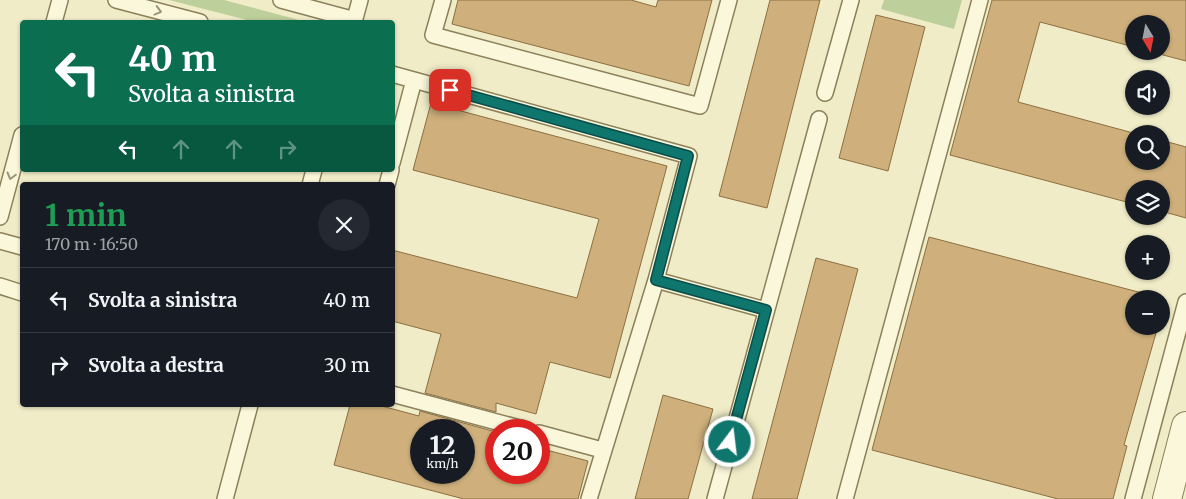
<!DOCTYPE html>
<html lang="it">
<head>
<meta charset="utf-8">
<style>
  :root { --surface:#171b24; --page:#242831; --text:#f1f3f6; --muted:#9ea1a6; --line:#363941 }
  body { margin:0; font-family:Merriweather,serif; background:var(--page); color:var(--text); height:100vh; display:flex; flex-direction:column; font-size:19px; white-space:nowrap }
  * { box-sizing:border-box; margin:0 }
  p { font-size:16px; color:var(--muted) }
  .icon { flex:none; width:28px; height:28px; fill:none; stroke:currentColor; stroke-width:2; stroke-linecap:round; stroke-linejoin:round }
  .map { position:relative; flex:1; overflow:hidden }
  .panel { position:absolute; left:20px; top:182px; width:375px; height:225px; display:flex; flex-direction:column; background:var(--surface); border-radius:5px; box-shadow:0 1px 4px #0004 }
  .panel>* { flex:none }
  .guide { position:absolute; left:20px; top:20px; width:375px; height:152px; border-radius:5px; box-shadow:0 1px 4px #0004; background:#0b6e4f; color:#fff; overflow:hidden }
  .needle { width:32px; rotate:170deg }
  .buttons { position:absolute; left:1125px; top:15px; display:grid; gap:10px }
  .buttons a { display:grid; place-items:center; width:45px; height:45px; border-radius:50%; background:var(--surface); box-shadow:0 1px 4px #0004; font-size:25px }
  .speed { position:absolute; left:410px; top:419px; display:flex; gap:10px; font-size:25px; font-weight:700; text-align:center }
  .speed>* { display:grid; place-content:center; width:65px; height:65px; border-radius:50%; background:var(--surface); box-shadow:0 1px 4px #0004; line-height:1 }
  .speed small { font-size:12px; font-weight:400 }
  .speed .limit { border:8px solid #d22; background:#fff; color:#111 }
  .pin { position:absolute; display:grid; place-items:center; width:42px; height:42px; color:#fff; margin:-21px; border-radius:10px; box-shadow:0 2px 8px #0006 }
  .me { position:absolute; width:55px; margin:-28px; rotate:15deg; stroke-linejoin:round; filter:drop-shadow(0 0 4px #0008) }
  .turn { display:flex; align-items:center; gap:18px; height:105px; padding:0 25px; font-size:22px }
  .turn .icon { width:65px; height:65px; stroke-width:2.5 }
  .turn b { display:block; font-size:35px; line-height:42px }
  .lanes { display:flex; align-items:center; height:48px; padding:0 25px; background:#0003; justify-content:center; gap:25px; direction:ltr }
  .lanes .off { opacity:.35 }
  .round { display:grid; place-items:center; flex:none; width:52px; height:52px; border-radius:26px; background:var(--page) }
  .head { display:flex; align-items:center; justify-content:space-between; height:85px; padding:0 25px }
  h1 { font-size:30px; font-weight:700; line-height:38px; color:#1e9e55 }
  ul { padding:0; list-style:none }
  li { display:flex; align-items:center; gap:15px; height:65px; padding:0 25px; border-top:1px solid var(--line) }
  li div { flex:1 }
  li b { display:block; font-size:19px }
  li em { font-style:normal }
  .map>svg:first-child { display:block }
</style>
</head>
<body>
<div class="map">
<svg width="1186" height="499" viewBox="0 0 1186 499">
  <rect width="100%" height="100%" fill="#f0ecc7"/>
  <path fill="#bdcf9a" d="M169,0H224L299,20V22H255Z
    M884,0H962L954,29L881,9Z"/>
  <path fill="#cfb07c" stroke="#8c6f40" fill-rule="evenodd" d="M458,0H631L656,7L658,0H712L689,86L452,24Z
    M770,0H820L767,208L719,196Z
    M992,0H1186V61L1148,51H1161V24H1134V47L1040,22L1018,102L1137,134H1134V161H1161V140L1186,147V218L1161,211V189H1134V204L950,155Z
    M876,15L925,27L888,171L839,158Z
    M431,103L667,166L610,378L550,362L536,414L496,403V412L425,393L441,334L392,321V250L577,298L599,219L413,170Z
    M929,237L1165,299L1161,314V299H1134V326H1158L1124,445L1127,446L1113,499H1058L872,450Z
    M816,258L858,269L797,499H752Z
    M663,395L713,409L688,499H635Z
    M350,405H378L419,416L420,411L496,432V472H539V448L588,461L578,499H464L334,465ZM421,430H464V472H421Z"/>
  <g fill="none" stroke-linecap="round" stroke-linejoin="round">
    <g stroke="#8c805b" stroke-width="18">
      <path id="service" d="M116,0L200,22
        M281,0L355,20
        M443,0L433,35L700,106L729,0
        M54,22L60,0
        M354,22L360,0
        M392,74L689,156L656,280L589,499
        M825,93L851,0
        M392,163L414,80
        M310,185L314,170
        M387,185L391,170
        M0,217L22,135
        M0,241L22,247
        M656,280L766,310
        M0,286L22,293
        M392,394L527,430
        M539,433L602,450
        M225,499L250,405
        M715,499L819,119
        M845,499L980,0
        M1133,499L1186,302"/>
    </g>
    <g stroke="#8c805b" stroke-width="30">
      <path id="minor" d="M1167,499L1186,426"/>
    </g>
    <use href="#service" stroke="#faf7db" stroke-width="15"/>
    <use href="#minor" stroke="#faf7db" stroke-width="28"/>
  </g>
  <defs><path id="oneway-chevron" d="M-2-3.5L2.5 0L-2 3.5" fill="none" stroke-width="1.6" stroke-linecap="round" stroke-linejoin="round" transform="scale(1.25)"/></defs>
  <g stroke="#9b957d">
    <use href="#oneway-chevron" transform="translate(158 11) rotate(15)"/>
    <use href="#oneway-chevron" transform="translate(11 176) rotate(105)"/>
  </g>
  <g fill="none" stroke-linecap="round" stroke-linejoin="round">
    <g stroke="#0a4d48" stroke-width="12">
      <path id="route" d="M450,90L688,156L656,280L766,310L730,442"/>
    </g>
    <use href="#route" stroke="#0f766e" stroke-width="9"/>
  </g>
</svg>
<div class="buttons">
<a><svg class="needle" viewBox="-14 -14 28 28"><path d="M0-13l5 13h-10z" fill="#e53935"/><path d="M0 13l5-13h-10z" fill="#9ea1a6"/></svg></a>
<a><svg class="icon" aria-label="sound" viewBox="0 0 24 24"><path d="M4 9h4l5-4v14l-5-4H4zM17 9q2 3 0 6"/></svg></a>
<a><svg class="icon" aria-label="search" viewBox="0 0 24 24"><circle cx="10" cy="10" r="6"/><path d="M15 15l6 6"/></svg></a>
<a><svg class="icon" aria-label="layers" viewBox="0 0 24 24"><path d="M12 4l9 5-9 5-9-5zM3 14l9 5 9-5"/></svg></a>
<a>+</a>
<a>−</a>
</div>
<div class="speed"><div>12<small>km/h</small></div><div class="limit">20</div></div>
<div class="pin" style="left:450px;top:90px;background:#d93025"><svg class="icon" aria-label="arrive" viewBox="0 0 24 24"><path d="M6 21V4h12l-3 4 3 4H6"/></svg></div>
<svg class="me" style="left:730px;top:442px" viewBox="-20 -20 40 40"><circle r="17" fill="#0f766e" stroke="#fff" stroke-width="3"/><path d="M0-11L8 9 0 5-8 9z" fill="#fff"/></svg>
<div class="guide">
<div class="turn"><svg class="icon" aria-label="left" viewBox="0 0 24 24"><path d="M17 20v-9H6M10 6l-5 5 5 5"/></svg><div><b>40 m</b>Svolta a sinistra</div></div>
<div class="lanes"><svg class="icon" aria-label="left" viewBox="0 0 24 24"><path d="M17 20v-9H6M10 6l-5 5 5 5"/></svg><svg class="icon off" aria-label="ahead" viewBox="0 0 24 24"><path d="M12 20V5M6 11l6-6 6 6"/></svg><svg class="icon off" aria-label="ahead" viewBox="0 0 24 24"><path d="M12 20V5M6 11l6-6 6 6"/></svg><svg class="icon off" aria-label="right" viewBox="0 0 24 24"><path d="M7 20v-9h11M14 6l5 5-5 5"/></svg></div>
</div>
<section class="panel">
<div class="head"><div><h1>1 min</h1><p>170 m · 16:50</p></div><a class="round"><svg class="icon" aria-label="close" viewBox="0 0 24 24"><path d="M6 6l12 12M18 6L6 18"/></svg></a></div>
<ul>
<li><svg class="icon" aria-label="left" viewBox="0 0 24 24"><path d="M17 20v-9H6M10 6l-5 5 5 5"/></svg><div><b>Svolta a sinistra</b></div><em>40 m</em></li>
<li><svg class="icon" aria-label="right" viewBox="0 0 24 24"><path d="M7 20v-9h11M14 6l5 5-5 5"/></svg><div><b>Svolta a destra</b></div><em>30 m</em></li>
</ul>
</section>
</div>
</body>
</html>
